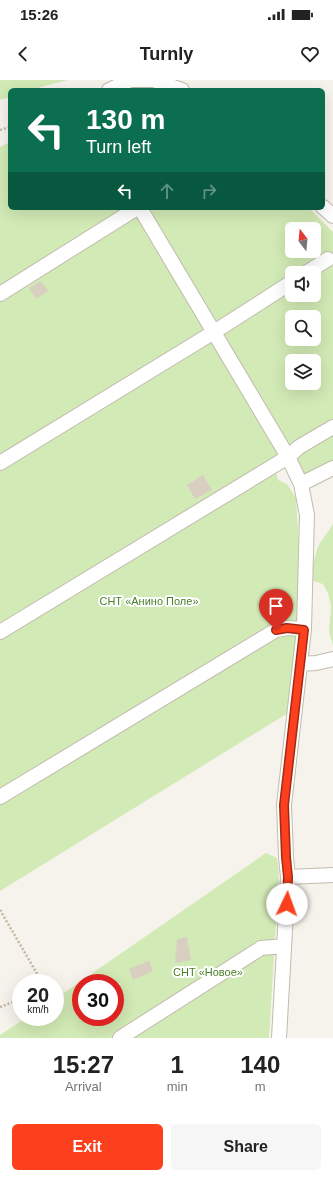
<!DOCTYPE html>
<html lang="en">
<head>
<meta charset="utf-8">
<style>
  :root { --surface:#fff; --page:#f6f6f6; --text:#222; --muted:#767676; --accent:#fc3f1d }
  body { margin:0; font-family:Arial,sans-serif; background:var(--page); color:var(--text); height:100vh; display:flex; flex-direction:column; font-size:15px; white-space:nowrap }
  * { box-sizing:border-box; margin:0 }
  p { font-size:13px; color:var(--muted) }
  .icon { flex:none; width:22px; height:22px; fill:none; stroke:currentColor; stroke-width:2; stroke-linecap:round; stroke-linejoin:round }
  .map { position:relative; height:958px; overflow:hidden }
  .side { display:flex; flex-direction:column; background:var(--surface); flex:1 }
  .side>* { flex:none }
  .hud { position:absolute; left:8px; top:8px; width:317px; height:122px; border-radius:6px; box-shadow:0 4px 16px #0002; background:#0b6e4f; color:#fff; overflow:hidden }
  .needle { width:26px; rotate:344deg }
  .controls { position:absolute; left:285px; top:142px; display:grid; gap:8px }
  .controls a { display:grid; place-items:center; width:36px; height:36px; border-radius:6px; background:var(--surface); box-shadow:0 4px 16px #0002; font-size:20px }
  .speed { position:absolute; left:12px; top:894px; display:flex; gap:8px; font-size:20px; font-weight:700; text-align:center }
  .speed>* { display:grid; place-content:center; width:52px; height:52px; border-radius:50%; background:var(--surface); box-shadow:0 4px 16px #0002; line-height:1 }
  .speed small { font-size:10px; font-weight:400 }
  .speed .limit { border:6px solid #d22; background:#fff; color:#111 }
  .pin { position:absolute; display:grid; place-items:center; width:34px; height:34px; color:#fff; margin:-41px -17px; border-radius:50% 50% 50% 0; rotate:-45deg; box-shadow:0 0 4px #0007 }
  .pin .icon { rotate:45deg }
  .me { position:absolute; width:44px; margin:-22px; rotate:3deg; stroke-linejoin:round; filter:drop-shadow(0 0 3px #0008) }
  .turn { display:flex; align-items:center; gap:14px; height:84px; padding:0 12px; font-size:18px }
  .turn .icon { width:52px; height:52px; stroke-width:2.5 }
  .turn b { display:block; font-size:28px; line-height:34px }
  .lanes { display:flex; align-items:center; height:38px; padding:0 12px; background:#0003; justify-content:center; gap:20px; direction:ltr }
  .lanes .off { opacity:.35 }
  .eta { display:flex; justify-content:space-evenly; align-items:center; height:68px; text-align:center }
  .eta b { font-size:24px; font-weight:700; line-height:28px }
  .cta { display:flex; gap:8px; margin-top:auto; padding:8px 12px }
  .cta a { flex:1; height:46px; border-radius:6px; background:var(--accent); color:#fff; font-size:16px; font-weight:700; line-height:46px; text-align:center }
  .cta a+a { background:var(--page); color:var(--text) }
  .status { display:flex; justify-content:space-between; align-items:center; height:28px; padding:0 20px; background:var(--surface); direction:ltr }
  .status svg { height:11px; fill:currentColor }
  header { display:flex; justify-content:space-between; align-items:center; height:52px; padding:0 12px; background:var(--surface); font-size:18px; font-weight:700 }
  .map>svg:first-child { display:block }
</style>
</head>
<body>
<div class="status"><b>15:26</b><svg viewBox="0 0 49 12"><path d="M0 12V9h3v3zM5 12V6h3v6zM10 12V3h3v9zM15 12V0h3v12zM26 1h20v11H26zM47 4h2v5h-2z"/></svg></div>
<header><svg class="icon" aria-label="back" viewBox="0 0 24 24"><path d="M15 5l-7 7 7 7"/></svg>Turnly<svg class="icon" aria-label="heart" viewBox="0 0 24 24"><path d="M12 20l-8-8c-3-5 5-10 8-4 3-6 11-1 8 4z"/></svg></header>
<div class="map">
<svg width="333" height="958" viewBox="0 0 333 958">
  <rect width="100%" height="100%" fill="#f6f3ec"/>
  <path fill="#d2eab5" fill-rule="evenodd" d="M0,0H68L30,10H10V17L0,20Z
    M133,4L182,10H118Z
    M10,62V128H136L280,372L273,380L278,400L287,404L296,418L298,450L299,541L288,633L0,811V67Z
    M147,128H309L333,152V390L306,397L297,379L226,261ZM292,149H314V171H292ZM292,193H314V215H292ZM292,237H314V259H292ZM292,281H314V303H292Z
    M333,444V566L329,551L331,526L328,513L323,504L313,501L310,493C313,485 315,477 317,469C321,459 328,453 333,444Z
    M266,773L277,778L279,794L269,958H0V955L27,937H55V919ZM81,903H115V937H81Z"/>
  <path fill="#d8cfc1" d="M41,201L48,211L36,219L29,208Z
    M203,395L212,410L195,419L187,405Z
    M187,857L191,880L175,883L177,859Z
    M149,881L153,891L133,900L129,889Z"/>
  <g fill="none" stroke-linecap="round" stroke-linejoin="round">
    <g stroke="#c2bbae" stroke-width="16">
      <path id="minor" d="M109,10L131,0H153L182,10
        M323,127L333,136
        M140,128L288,377L301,404L307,435L304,549L284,725L286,777L288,797L279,958
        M306,193L328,179
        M0,214L137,128
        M0,383L214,252L292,202
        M301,404L333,388
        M0,552L288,377L299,367L333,347
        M300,584L316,583L333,579
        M0,717L276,550L287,548L304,549
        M288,797L333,795
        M120,958L261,868L284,866"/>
    </g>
    <path stroke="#c4b79f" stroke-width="2.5" stroke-dasharray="2 2" stroke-linecap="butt" d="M0,50L10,47
      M0,830L39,897V903
      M0,927L21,919"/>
    <use href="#minor" stroke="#fff" stroke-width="14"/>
  </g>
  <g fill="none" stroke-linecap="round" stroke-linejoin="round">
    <g stroke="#a42913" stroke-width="10">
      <path id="route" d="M276,550L287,548L304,550L284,725L286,777L288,797L287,824"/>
    </g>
    <use href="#route" stroke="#fc3f1d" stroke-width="7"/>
  </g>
  <g text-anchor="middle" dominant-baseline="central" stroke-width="4" stroke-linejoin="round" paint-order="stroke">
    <g font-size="11" fill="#4a7f2a" stroke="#fff">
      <text x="149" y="521">СНТ «Анино Поле»</text>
      <text x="208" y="892">СНТ «Новое»</text>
    </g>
  </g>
</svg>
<div class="controls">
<a><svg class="needle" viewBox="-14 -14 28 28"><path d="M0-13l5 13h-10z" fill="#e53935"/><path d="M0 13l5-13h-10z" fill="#767676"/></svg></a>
<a><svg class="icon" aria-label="sound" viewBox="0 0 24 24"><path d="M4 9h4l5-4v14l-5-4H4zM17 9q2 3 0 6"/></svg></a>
<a><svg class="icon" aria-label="search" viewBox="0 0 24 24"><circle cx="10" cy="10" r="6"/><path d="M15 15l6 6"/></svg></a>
<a><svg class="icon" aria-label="layers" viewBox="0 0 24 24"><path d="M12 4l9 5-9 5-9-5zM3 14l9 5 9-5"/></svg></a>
</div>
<div class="speed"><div>20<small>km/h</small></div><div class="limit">30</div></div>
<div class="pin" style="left:276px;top:550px;background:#d93025"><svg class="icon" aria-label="arrive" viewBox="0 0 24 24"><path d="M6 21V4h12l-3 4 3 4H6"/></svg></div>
<svg class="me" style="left:287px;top:824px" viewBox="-20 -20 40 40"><circle r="19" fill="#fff"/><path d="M0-13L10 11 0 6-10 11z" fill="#fc3f1d"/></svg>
<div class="hud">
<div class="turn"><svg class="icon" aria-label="left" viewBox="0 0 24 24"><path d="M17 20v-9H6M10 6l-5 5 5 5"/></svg><div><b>130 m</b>Turn left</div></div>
<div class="lanes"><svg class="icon" aria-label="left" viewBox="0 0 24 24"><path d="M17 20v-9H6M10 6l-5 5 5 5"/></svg><svg class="icon off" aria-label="ahead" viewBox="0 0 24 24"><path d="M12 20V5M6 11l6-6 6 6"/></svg><svg class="icon off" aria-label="right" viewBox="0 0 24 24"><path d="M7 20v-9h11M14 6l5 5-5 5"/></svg></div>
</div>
</div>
<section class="side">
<div class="eta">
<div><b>15:27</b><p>Arrival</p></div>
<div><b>1</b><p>min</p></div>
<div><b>140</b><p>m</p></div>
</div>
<div class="cta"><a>Exit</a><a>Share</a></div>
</section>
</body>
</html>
